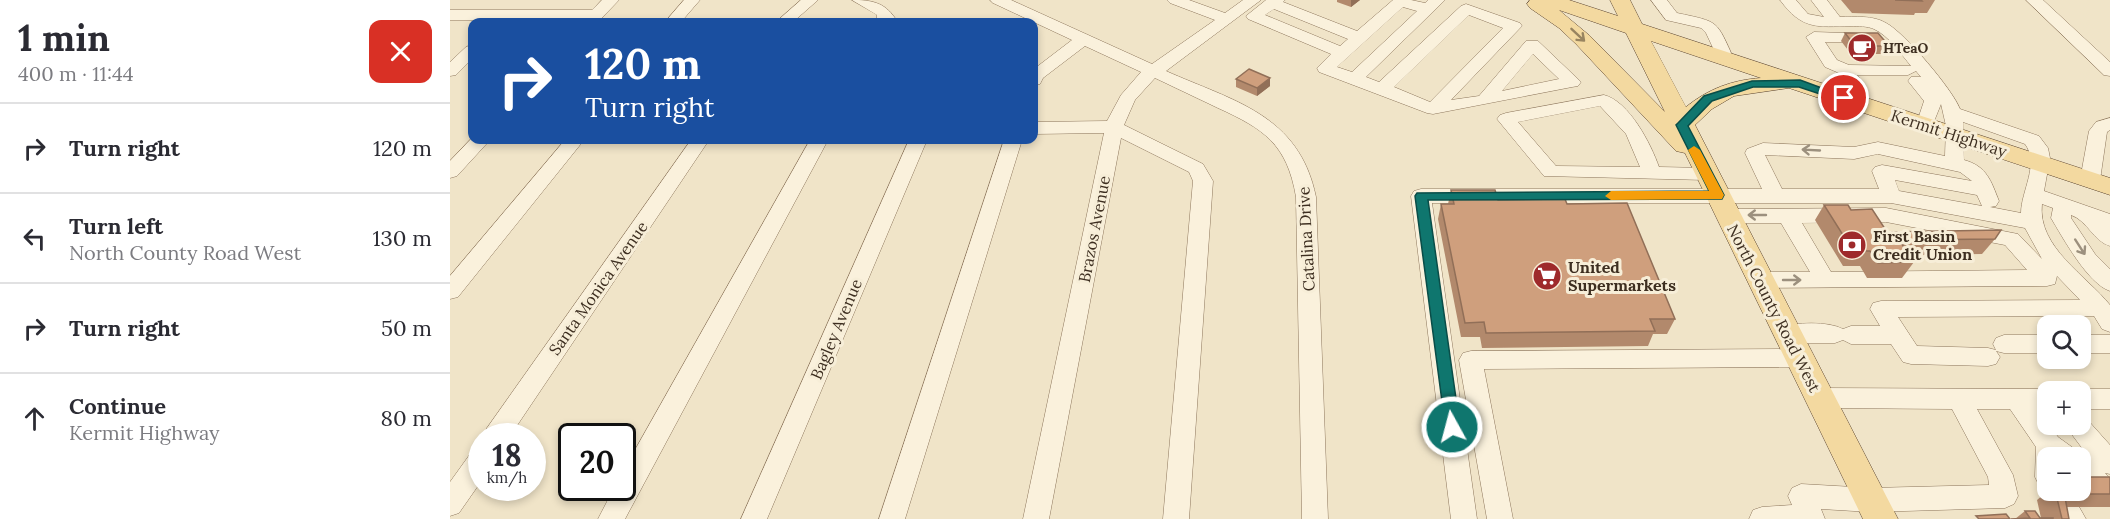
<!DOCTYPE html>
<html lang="en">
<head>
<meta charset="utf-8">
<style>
  :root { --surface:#fff; --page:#f2f2f3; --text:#2b2b33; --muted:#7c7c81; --line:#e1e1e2 }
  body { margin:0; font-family:Lora,serif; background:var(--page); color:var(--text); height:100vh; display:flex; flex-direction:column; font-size:22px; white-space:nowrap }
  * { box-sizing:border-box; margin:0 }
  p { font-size:20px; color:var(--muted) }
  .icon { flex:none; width:33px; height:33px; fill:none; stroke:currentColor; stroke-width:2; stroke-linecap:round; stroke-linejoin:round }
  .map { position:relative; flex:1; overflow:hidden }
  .panel { display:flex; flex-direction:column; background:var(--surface); width:450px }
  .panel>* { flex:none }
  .top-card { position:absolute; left:18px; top:18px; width:570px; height:126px; border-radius:12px; box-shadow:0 3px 9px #0003; background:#1a4fa0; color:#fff; overflow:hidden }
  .controls { position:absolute; left:1587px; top:315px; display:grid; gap:12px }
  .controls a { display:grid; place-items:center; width:54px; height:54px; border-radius:12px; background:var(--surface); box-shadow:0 3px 9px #0003; font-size:30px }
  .speed { position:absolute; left:18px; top:423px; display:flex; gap:12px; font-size:30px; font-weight:700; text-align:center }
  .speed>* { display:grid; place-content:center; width:78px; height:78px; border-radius:50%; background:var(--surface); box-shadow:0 3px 9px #0003; line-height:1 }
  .speed small { font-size:15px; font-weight:400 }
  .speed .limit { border:3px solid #111; border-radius:9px; background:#fff; color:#111 }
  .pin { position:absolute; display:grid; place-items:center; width:51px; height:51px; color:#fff; margin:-26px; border:3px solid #fff; border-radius:50%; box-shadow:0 2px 6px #0007 }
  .me { position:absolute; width:66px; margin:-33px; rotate:353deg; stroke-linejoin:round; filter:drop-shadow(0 0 4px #0008) }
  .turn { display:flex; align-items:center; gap:21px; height:126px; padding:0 18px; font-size:27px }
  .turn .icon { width:78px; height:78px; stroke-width:2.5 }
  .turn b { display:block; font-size:42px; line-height:51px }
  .round { display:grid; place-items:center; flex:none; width:63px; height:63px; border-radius:12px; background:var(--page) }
  .overview { display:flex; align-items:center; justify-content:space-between; height:102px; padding:0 18px }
  h1 { font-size:36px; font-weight:700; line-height:45px }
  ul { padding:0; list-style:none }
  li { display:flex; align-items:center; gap:18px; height:90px; padding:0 18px; border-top:2px solid var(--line) }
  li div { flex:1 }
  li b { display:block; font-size:22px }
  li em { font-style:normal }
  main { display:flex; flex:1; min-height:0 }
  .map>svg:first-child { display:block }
</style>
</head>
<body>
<main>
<section class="panel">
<div class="overview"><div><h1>1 min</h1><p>400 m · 11:44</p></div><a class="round" style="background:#d93025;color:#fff"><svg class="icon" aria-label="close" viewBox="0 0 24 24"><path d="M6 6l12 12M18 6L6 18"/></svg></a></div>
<ul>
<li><svg class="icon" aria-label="right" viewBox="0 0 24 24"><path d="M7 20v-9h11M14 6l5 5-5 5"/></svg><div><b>Turn right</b></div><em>120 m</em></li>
<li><svg class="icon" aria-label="left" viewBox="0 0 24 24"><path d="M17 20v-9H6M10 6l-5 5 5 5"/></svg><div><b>Turn left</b><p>North County Road West</p></div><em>130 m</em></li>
<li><svg class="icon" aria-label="right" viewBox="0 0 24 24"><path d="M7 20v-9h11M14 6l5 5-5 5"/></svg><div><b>Turn right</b></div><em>50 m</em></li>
<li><svg class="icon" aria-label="ahead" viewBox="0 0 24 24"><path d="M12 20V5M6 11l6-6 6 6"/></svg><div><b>Continue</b><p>Kermit Highway</p></div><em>80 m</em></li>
</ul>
</section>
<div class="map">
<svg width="1660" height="519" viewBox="0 0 1660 519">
  <rect width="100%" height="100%" fill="#f0e4c8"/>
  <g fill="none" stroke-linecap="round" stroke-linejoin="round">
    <g stroke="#8d765c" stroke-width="1">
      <path id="minor" d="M152,0H169L148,22H132L134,20H0V10H142Z
        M234,0H250L231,22H215Z
        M351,0H368L343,22H326Z
        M402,0C421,0 434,2 445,18L443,22H427V15Z
        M540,0H561L702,64L765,20L720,3L717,0H739L775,13L793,0H811L716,71C783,101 849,114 866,197L878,519H852L846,197C837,144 814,129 768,108C747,98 726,88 705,78L685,100L674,125L753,164L763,181L739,519H713L743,181L739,172L671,138L599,519H573L654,133L584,134V122L657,121L671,95L691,72L635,46L593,78L590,84L584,85V69L622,40L543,3Z
        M835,0L833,2L907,31L943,0H961L975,3L978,0H995L916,77L929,82L1011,6L1016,4L1070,23L1072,26L1001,100L1029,96L1076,41H1088L1131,82L1128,86L1122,87L983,114L977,113L869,72L867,68L881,54L798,19L796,16L816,0ZM953,7L967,11L902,72L887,67ZM824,9L898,39L890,46L815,15ZM1019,15L1053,28L980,102L944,87ZM1083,54L1109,79L1052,91Z
        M1201,0H1217L1227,13C1270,22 1266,20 1284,59L1282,63H1270L1256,33L1251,28L1216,20Z
        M1330,0H1346L1358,14L1374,17L1361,0H1377L1390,17C1404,17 1423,15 1436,23C1454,32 1503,90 1510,109L1589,136L1598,148L1600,158L1594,191L1660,214V246C1643,241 1638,221 1621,215V218L1645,254L1660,269V291C1638,284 1613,238 1601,218L1603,208L1592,204C1587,247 1637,276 1660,305V332L1652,329L1644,316L1448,317L1467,346L1538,348L1546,350L1543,344L1546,338L1554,335H1598V353H1554L1546,351L1550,357L1546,364L1538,366L1461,364L1453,362L1441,344H1401L1393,340L1385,343H1337L1329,340L1326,334L1329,328C1345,322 1378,321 1393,329L1401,326H1430L1420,309L1423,303L1431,301L1630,300L1607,276L1605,284L1597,286L1310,288L1302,286L1299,280L1302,274L1310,272H1360L1331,223H1277L1270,221L1267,216L1270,211L1277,209L1436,208L1568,234L1592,259L1575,228L1441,203H982L1027,519H1001L961,196L964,191L971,189H1312L1295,153L1297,149L1313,143L1404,147L1428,142L1495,156L1496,126L1491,104L1481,129H1469L1466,125L1474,101L1458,81L1461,77H1471L1466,71L1458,75H1407L1412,82L1400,102H1388L1385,98L1394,82L1389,73L1375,67L1356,37L1364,32L1427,34L1429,37L1421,42H1375L1387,60L1399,65L1461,66C1451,54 1439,36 1424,29C1417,26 1408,26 1401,26C1367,27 1352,30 1330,0ZM1513,122L1575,144C1590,164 1571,191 1571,213L1540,207L1546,206L1549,201C1541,181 1537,166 1514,160ZM1428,154L1510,172L1522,181L1432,165L1425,167L1422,171L1429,189H1332L1315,155L1404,159ZM1445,180L1527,195L1532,206L1449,191ZM1436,222L1555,245L1577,270L1381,272L1352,223Z
        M1576,0H1593L1660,62V76L1654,75Z
        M22,45V59L6,75L0,76V62L16,47Z
        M1154,95C1179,101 1201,144 1209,167L1256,168L1263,169L1266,174L1263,179L1256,180L1094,176L1047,119L1050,115L1056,113ZM1150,106L1176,134L1190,167L1106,166L1068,122Z
        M1660,118V130L1657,132L1650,180L1647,185L1640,186L1633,185L1630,180L1639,131L1646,122Z
        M22,138L40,140L7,176L0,178V161Z
        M115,140H134L8,297L0,299V276Z
        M241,140H259L60,436H34L37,428Z
        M360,140H378L175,519H148L164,488H172V473Z
        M459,140H477L317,519H291Z
        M554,140H572L455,519H429Z
        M1630,335H1660V353H1630Z
        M1349,349L1357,351L1361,358L1357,365L1349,367L1034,369L1063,519H1037L1009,360L1013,353L1021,351Z
        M1370,388L1598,389L1605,392H1598V409H1588L1608,437L1626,450L1628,455L1641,460L1614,424H1630V415L1635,417L1660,445V474L1655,473L1660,479V501L1654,503C1633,495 1630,477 1630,458H1598V488L1589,485L1585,477L1586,447L1560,409H1527L1563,475L1568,496L1564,504L1555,508L1421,512L1371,509L1375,519H1299L1303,510L1312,507L1342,505L1338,496L1342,488L1351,484L1421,488L1539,485L1538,477L1502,409L1370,408L1362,405L1358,398L1362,391Z
        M1630,389H1660V409H1630V392H1623Z
        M32,447V480L9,513L0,516V482L23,450Z
        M1615,495L1624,498L1636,519H1608L1602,507L1606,498Z"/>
    </g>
    <g stroke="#5b4430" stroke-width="1">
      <path id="major" d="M1080,0H1119L1168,16L1160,0H1180L1192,24L1660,178V195L1339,88L1284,96L1262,109L1245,125L1448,519H1413L1235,153L1226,151L1126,44L1109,28L1080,8L1077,4ZM1109,10L1176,33L1215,112L1140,36ZM1201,41L1311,78C1282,80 1258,89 1236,107Z"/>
    </g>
    <use href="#minor" fill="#faf1dc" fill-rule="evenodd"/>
    <use href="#major" fill="#f3d9a0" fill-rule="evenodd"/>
  </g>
  <path fill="#b2896c" d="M887,0H910L901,7L887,2Z
    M1391,0H1485L1477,13H1465L1464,15L1402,13Z
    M1395,33L1439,46L1434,54H1401L1391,41Z
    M786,79L820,86L807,96L786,87Z
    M1001,190L1048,200L1117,204L1225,319L1217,334H1203L1198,346L1032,348L1030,337H1011L988,219L991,204H998Z
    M1374,205L1401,210L1437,232L1545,239L1532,254L1459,255L1464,262L1452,278H1417L1410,266H1393L1365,220Z
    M1660,477V507H1616L1618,519H1561H1565L1575,511L1591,518L1587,500L1599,490H1630Z"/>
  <path fill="#916f58" d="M901,0H910L901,7Z
    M820,78V86L807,96V88Z"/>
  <path fill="#cf9f7d" stroke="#916f58" stroke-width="1.5" d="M1445,0H1471L1472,1Z
    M1395,33H1428L1439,46H1405Z
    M799,69L820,78L807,88L786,79Z
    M1001,190H1045L1048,200L1115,199L1117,204L1177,203L1225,319H1200L1205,331L1036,333L1034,322L1015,323L991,204H1004Z
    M1374,205H1398L1401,210L1422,209L1437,232L1551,230L1545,239L1449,240L1464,262L1428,263L1420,251H1403Z
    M1630,477H1660V494H1627L1623,491L1614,492L1619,519H1612L1605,490H1630Z
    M1575,511H1585L1590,518H1603V519H1561L1580,518Z
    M1556,514L1560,519H1529L1526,516Z"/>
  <defs><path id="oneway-shaft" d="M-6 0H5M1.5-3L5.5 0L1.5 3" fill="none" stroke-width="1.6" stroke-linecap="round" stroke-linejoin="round" transform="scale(1.5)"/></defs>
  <use stroke="#988460" href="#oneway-shaft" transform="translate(1128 35) rotate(43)"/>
  <g stroke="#9c907e">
    <use href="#oneway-shaft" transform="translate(1361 150) rotate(-177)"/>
    <use href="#oneway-shaft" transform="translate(1307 215) rotate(180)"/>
    <use href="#oneway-shaft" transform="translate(1630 247) rotate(57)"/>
    <use href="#oneway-shaft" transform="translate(1342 280)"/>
  </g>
  <path fill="#0f766e" stroke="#0a4d48" stroke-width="1.5" d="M1350,80L1399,98L1394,102L1349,87H1303L1262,101L1238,126L1274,195L1272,199L978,200L1010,427L1007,432L1002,434L996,432L965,196L967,193L1259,191L1226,125L1228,123L1254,96L1302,81Z"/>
  <path fill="#f59e0b" d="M1244,146L1250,150L1274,195L1272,199L1161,200L1155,196L1161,191H1259L1238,150Z"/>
  <defs>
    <g id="cafe-disc" transform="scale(1.5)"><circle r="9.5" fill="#9e2a2b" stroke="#f7eed8"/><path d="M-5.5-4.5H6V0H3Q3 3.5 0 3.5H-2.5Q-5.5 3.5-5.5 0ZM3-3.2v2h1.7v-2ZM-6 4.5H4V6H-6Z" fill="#fff"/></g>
    <g id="bank-disc" transform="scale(1.5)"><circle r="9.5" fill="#9e2a2b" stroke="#f7eed8"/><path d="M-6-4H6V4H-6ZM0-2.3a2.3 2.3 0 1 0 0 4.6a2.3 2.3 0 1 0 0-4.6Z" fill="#fff"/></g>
    <g id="supermarket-disc" transform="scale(1.5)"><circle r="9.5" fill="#9e2a2b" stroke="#f7eed8"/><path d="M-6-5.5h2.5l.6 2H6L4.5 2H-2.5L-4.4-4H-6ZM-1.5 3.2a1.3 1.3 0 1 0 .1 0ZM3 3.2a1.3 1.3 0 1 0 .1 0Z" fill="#fff"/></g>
  </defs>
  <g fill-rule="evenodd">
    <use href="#cafe-disc" x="1412" y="48"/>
    <use href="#bank-disc" x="1402" y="245"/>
    <use href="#supermarket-disc" x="1097" y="276"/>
  </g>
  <g text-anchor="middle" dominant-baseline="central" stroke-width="6" stroke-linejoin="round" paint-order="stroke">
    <g font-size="14" font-weight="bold" fill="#3d2e20" stroke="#f7eed8" text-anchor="start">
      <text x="1433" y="48">HTeaO</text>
    </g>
    <g font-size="16" fill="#3d2e20" stroke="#f7eed8">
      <text transform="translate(1499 133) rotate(18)">Kermit Highway</text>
      <text transform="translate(644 229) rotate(-79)">Brazos Avenue</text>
      <text transform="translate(856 239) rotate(-93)">Catalina Drive</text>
      <text transform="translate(148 288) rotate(-55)">Santa Monica Avenue</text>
      <text transform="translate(1324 308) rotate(63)">North County Road West</text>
      <text transform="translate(386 329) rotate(-67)">Bagley Avenue</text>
    </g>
    <g font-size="16" font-weight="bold" fill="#3d2e20" stroke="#f7eed8" text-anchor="start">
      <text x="1423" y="236">First Basin<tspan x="1423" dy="18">Credit Union</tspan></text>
      <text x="1118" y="267">United<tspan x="1118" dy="18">Supermarkets</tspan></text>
    </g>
  </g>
</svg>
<div class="controls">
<a><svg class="icon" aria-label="search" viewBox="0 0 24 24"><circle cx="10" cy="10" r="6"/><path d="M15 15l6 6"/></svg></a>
<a>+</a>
<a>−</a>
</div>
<div class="speed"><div>18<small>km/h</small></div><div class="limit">20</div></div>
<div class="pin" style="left:1394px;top:98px;background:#d93025"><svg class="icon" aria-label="arrive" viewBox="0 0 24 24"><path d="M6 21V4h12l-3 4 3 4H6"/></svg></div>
<svg class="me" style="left:1002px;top:427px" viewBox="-20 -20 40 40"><circle r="17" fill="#0f766e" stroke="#fff" stroke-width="3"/><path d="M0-11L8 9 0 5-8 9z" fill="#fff"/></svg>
<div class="top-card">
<div class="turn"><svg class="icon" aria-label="right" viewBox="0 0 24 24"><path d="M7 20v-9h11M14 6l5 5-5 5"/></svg><div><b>120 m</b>Turn right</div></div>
</div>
</div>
</main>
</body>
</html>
